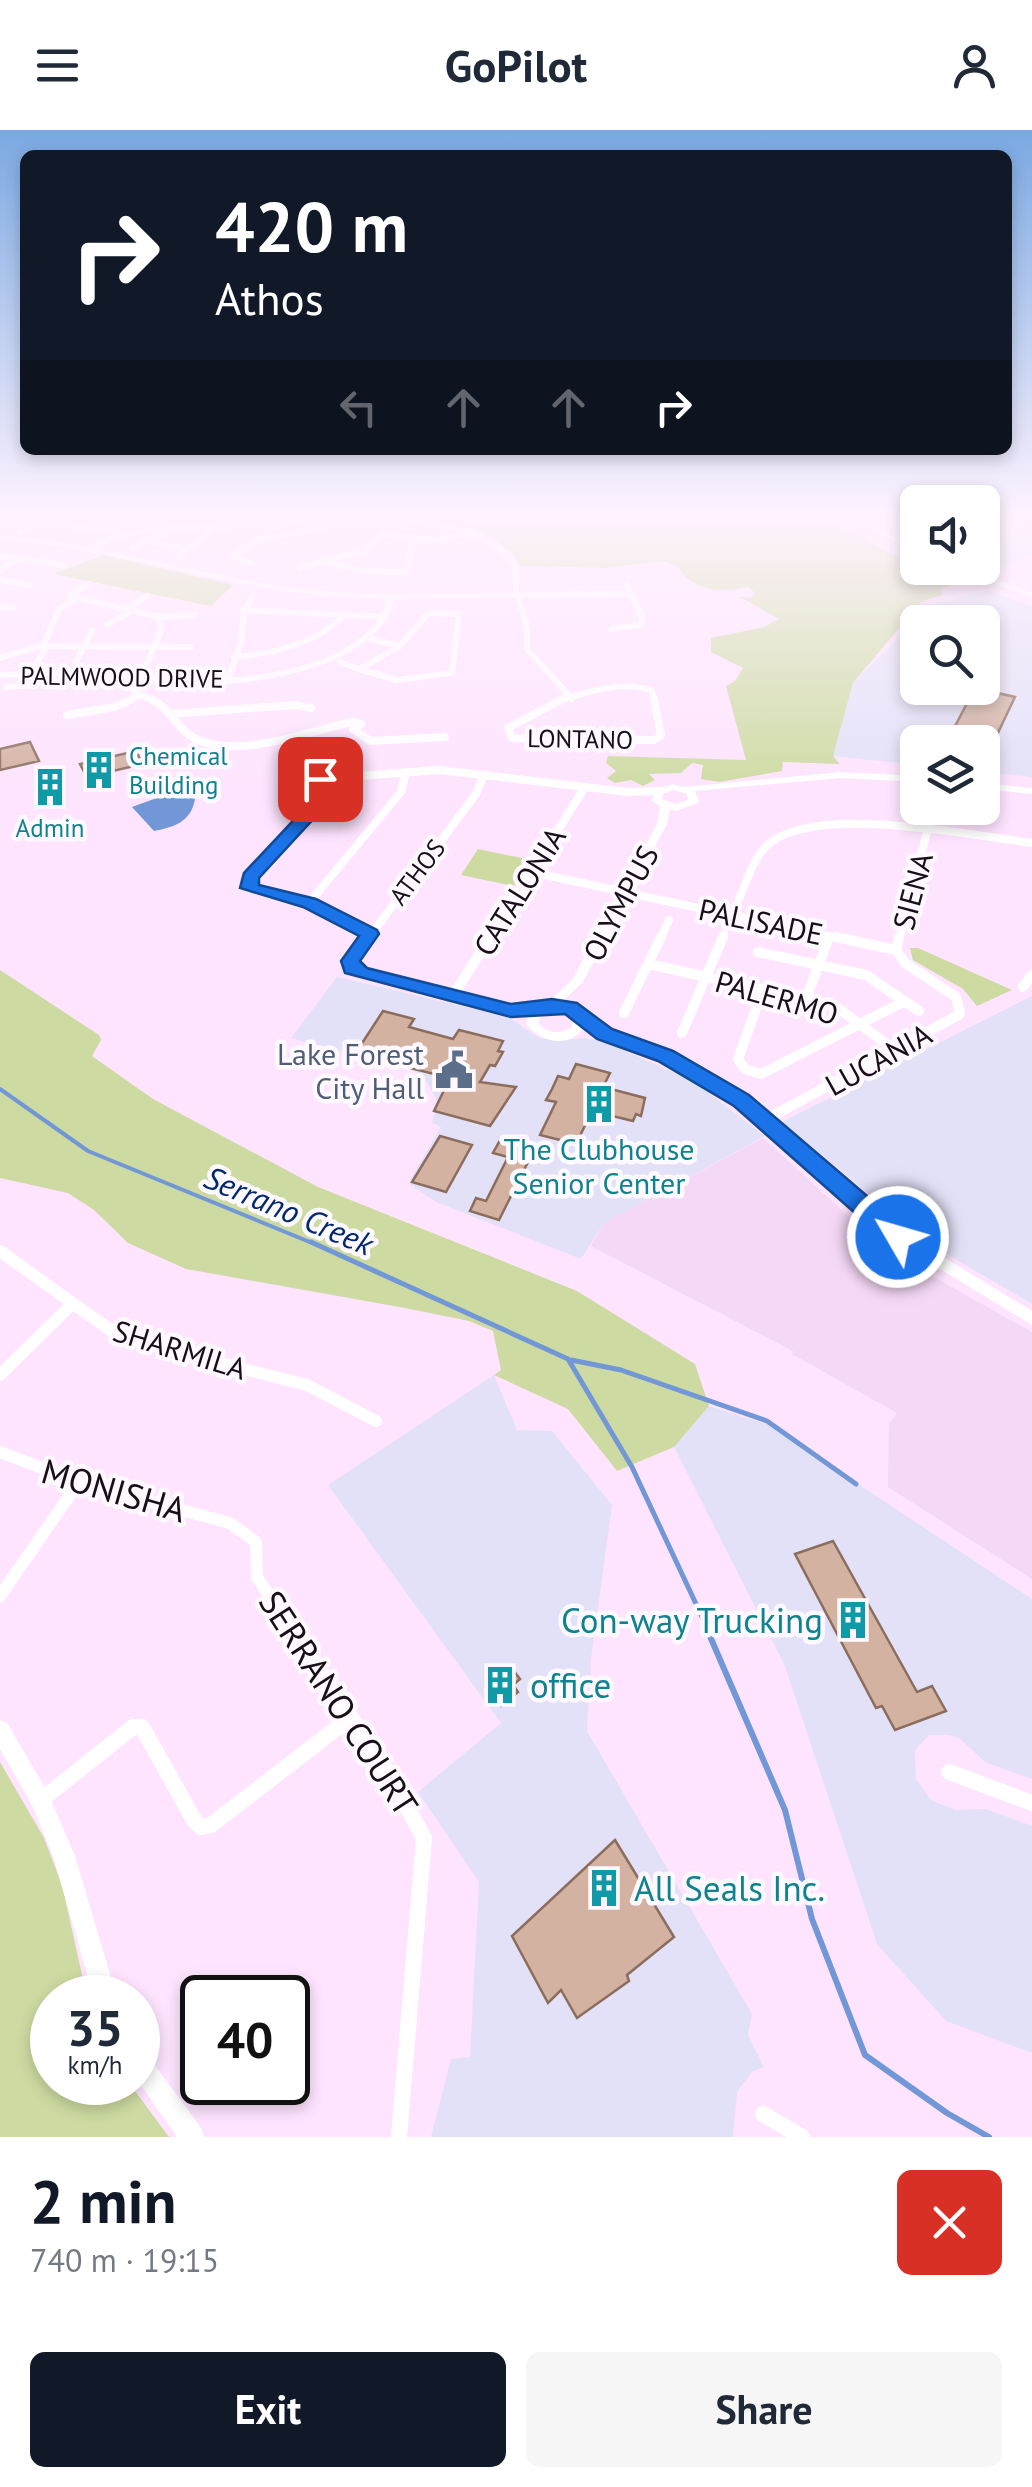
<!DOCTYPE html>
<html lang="en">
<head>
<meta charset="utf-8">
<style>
  :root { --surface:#fff; --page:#f6f6f7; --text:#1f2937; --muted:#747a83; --accent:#111827 }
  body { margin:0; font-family:"PT Sans",sans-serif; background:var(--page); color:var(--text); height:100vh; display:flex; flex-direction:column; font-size:38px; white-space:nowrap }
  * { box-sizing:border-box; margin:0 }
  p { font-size:32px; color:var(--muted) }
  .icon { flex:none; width:55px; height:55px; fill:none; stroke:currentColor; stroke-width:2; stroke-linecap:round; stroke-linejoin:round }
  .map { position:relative; height:2007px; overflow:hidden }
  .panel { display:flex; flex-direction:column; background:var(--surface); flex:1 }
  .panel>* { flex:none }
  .banner { position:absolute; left:20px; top:20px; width:992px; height:305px; border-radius:15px; box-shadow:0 5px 15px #0003; background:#111827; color:#fff; overflow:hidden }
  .controls { position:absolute; left:900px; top:355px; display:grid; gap:20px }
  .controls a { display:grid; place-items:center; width:100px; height:100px; border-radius:15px; background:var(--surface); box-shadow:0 5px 15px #0003; font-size:50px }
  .speed { position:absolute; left:30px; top:1845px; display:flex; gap:20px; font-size:50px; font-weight:700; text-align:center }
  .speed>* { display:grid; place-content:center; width:130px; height:130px; border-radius:50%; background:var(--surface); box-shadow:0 5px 15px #0003; line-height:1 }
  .speed small { font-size:25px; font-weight:400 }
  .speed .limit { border:5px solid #111; border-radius:15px; background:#fff; color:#111 }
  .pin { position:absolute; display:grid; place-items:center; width:85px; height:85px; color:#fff; margin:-42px; border-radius:20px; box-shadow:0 5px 15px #0006 }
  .me { position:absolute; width:110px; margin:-55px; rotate:308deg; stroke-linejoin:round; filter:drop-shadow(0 0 8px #0008) }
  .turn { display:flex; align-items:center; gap:35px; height:210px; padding:0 30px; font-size:45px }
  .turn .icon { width:130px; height:130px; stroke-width:2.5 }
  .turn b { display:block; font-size:70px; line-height:85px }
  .lanes { display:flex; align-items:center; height:95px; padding:0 30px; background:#0003; justify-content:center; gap:50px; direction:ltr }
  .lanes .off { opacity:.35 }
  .round { display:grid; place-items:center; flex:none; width:105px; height:105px; border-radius:15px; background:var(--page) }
  .head { display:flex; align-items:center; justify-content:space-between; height:170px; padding:0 30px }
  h1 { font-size:60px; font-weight:700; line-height:75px; color:var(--accent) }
  .cta { display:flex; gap:20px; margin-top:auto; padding:20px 30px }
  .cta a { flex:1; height:115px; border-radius:15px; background:var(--accent); color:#fff; font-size:40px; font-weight:700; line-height:115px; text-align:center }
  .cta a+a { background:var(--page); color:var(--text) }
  header { display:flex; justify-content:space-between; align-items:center; height:130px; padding:0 30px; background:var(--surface); font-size:45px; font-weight:700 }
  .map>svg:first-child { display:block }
</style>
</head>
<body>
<header><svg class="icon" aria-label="menu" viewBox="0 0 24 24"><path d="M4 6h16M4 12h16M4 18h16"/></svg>GoPilot<svg class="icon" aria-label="person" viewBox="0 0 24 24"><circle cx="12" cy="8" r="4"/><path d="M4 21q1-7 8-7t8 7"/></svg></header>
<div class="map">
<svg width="1032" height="2007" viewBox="0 0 1032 2007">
  <rect width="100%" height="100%" fill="#fee4fe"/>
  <path fill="#e3e1f7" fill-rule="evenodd" d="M1005,385H1032V424L993,442L980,438L983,396Z
    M987,461L1032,476V647L983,642L982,612H918L917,635L833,626L853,553L932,475ZM918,492H982V558H918Z
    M337,847L508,887L538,907L554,911L584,908L602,911L693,951L765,1006L604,1093L581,1129L436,1072L411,1055L410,1050L441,997L432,992L438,973L426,950L413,940L291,908Z
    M1032,866V1174L928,1113L782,992Z
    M494,1245L517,1300L552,1301L612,1375L591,1529L587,1601L752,1884L748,1905L764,1937L752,1942L737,1962L733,2007H431L451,1929L470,1927L479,1752L418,1662L501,1593L328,1355Z
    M709,1276L769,1295L1032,1469V1649L985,1632L959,1608L949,1605H929L915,1620L916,1649L931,1670L955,1680L986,1679L1032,1696V1923L946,1891L877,1814L785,1536L674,1317Z"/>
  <path fill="#f5d7f6" d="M763,1008L849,1087L900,1128L1032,1202V1449L888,1357L889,1294L897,1283L792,1224L793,1221L591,1116L604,1093Z"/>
  <path fill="#cddba2" d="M447,385H821L890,423L917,433L918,438L969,448L940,459L942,465L921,472L853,553L833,626L840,634L783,632L782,641L719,652L701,649L703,635L692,633L681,643L649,644L655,650L643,656L631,650L615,653L607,648L616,641L606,633L608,626L746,630L726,556L735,551L743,538L711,522V508L764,497L779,489L740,467L751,468L755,463L748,457C722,463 693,462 677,436L661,431L607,438L521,436C505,404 465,396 434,389Z
    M104,425L233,455L211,476L53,444Z
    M478,719L531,730L514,756L461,745Z
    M910,818H918L1012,860L977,876L963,859L913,830Z
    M0,840L99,905L101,910L92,926L153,969L318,1057L577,1161L695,1234L709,1276L674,1317L617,1341L568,1279L494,1245L501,1240L493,1201L469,1191L405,1178L186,1139L128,1113L94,1080L68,1063L0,1048Z
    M0,1632L44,1708L62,1755L87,1867L52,1868V1952L129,1953L169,2007H0Z"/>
  <path fill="#7297d6" d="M176,661L187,662L195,669C191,692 174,697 154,701L132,677Z"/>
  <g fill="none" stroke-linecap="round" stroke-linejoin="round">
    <path stroke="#7297d6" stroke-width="4" d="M0,959L88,1021L317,1115"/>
    <path stroke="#7297d6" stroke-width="5" d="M311,1112L568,1229L632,1337L711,1506
      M571,1230L621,1240L767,1291L856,1354"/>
    <path stroke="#7297d6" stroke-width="6" d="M709,1504L785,1680L812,1789L865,1925L947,1983L989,2007"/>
  </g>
  <path fill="#d3b2a2" stroke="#8b6d5e" stroke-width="2.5" d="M975,558L1015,567L995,609L953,600Z
    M30,612L39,631L0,640V619Z
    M136,621L143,634L87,647L80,634Z
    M383,881L414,889L409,897L453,909L459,900L503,911L498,921L503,922L495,936L490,935L480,952L516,957L490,996L434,981L450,948L355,924Z
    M576,934L610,943L603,957L645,968L641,986L636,984L633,991L592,981L576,1014L540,1005L556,972L546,970L552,959L558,946L569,949Z
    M440,1006L472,1015L446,1062L412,1052Z
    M516,1011L536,1016L499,1090L470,1081L476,1068L486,1071L508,1027L493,1023L499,1012L513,1016Z
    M833,1411L917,1562L932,1556L946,1581L895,1600L882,1576L876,1578L795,1424Z
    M510,1536L520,1549L513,1555L518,1562L501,1576L486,1556Z
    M615,1710L674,1807L627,1845L629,1851L577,1888L561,1860L548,1873L512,1806Z"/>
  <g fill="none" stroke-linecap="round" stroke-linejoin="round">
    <path stroke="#fff" stroke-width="6" d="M377,385C412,390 498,398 513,435C517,444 514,456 518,466C525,490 528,492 527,519L572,569
      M0,388L3,385
      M68,395L119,402
      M89,398L108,385
      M20,402L43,385
      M147,411L187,420
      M94,417C146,391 197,398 254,395C288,393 321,387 355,385
      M133,418L165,401L166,393
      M0,426L65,435
      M177,429L229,385
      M321,430L358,440L408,443L411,417L416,409
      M252,433L233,427L256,410L325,398L329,395L327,387
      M300,438L364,420L383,405L438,410L470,403
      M0,440L19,428
      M0,450L29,455
      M517,465L629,464
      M69,466L89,454
      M0,477L13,478
      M126,479L147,466
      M242,480L385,487
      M428,483L459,484L452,543L396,550L359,539L400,516Z
      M107,495L131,481
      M611,499L641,495L643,490L627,455
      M366,508L400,516
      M43,516L59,479L78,468L161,487L194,485
      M234,527C277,523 313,515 345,485
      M0,528L39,516L191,517
      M76,532L92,501
      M340,532L359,539
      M36,534L47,516
      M147,534L160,503L161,487
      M138,548L132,556L134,562L157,572
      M228,550L241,513L244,482L252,467
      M6,557L34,555
      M127,572L140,566
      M556,572C584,563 624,549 652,561L654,572"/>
    <path stroke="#fff" stroke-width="8" d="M151,569C171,578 179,603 198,610C243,628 306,602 352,592L361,594L353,599
      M563,569L508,598L512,608L654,610L661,605L654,569
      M170,584L296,575L311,578
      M67,585L115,577L132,569
      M353,599L370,611L445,607
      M531,742L847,810
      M739,769C748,750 754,722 774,710C829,676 968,705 1032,713
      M309,773L401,662L406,642
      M370,804L309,773L249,758L250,746L311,682L320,649L439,640L628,662L659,661
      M367,810L476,664L484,645
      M489,810L585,657
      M660,810L669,790
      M722,810L724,804
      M828,810L829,806
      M899,810L927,702"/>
    <path stroke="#fff" stroke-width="10" d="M836,807L896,820
      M896,820L899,807
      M758,822L866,845L919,881
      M649,834L835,876L895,920
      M352,838L351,831L369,807
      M1023,857L1032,845
      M763,859L738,929L745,939L761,944L905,871
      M453,866L490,807
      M806,869L829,807
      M624,883L661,807
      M682,903L723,807
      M765,990L960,884L956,867L905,833L896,820"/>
    <path stroke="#fff" stroke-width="12" d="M0,1121L113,1202L161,1218L307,1255L376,1291
      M0,1245L69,1177
      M0,1322L79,1352L230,1393L256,1412L257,1447L296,1506
      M0,1466L79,1352"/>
    <path stroke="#fff" stroke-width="16" d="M295,1504L390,1646L424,1708L399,2007
      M949,1642L1032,1673
      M41,1670L133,1597H142L194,1690L201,1697L211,1695L350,1588
      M763,1984L802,2007"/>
    <path fill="#fff" fill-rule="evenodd" d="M844,385H853L918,419V424Z
      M988,385H997L982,394V389Z
      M0,405C95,413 185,441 279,456C358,468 438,464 517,463L521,465L517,467L395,469C392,475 390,484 386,490C353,541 257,554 201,555C163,555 124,547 85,546C57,544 28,547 0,548V542C28,541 57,539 85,540C123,542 162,549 200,549C254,549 344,537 378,490C382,484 384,475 387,469C351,468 315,466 280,460C186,446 95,417 0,409Z
      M950,438H960L1032,462V467Z
      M841,642L918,646V652L841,648L695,661L699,671L698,673L676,681L670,679L667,694L583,852L562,872L583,882L585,886L609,901L670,923L746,967L904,1103L1032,1181V1195L894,1111L736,973L660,929L601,907L584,897C570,919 541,913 526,894L529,883L511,884L348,841L346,838L352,834L511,876L545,875L572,850L657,694L660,676L652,671L654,660L673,654L683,657ZM673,660L687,664L688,670L676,674L662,669L663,664ZM557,880L573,887L572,897C559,905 549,904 538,893L541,885Z
      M982,653L1032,658V664L982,659Z
      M0,1590L7,1593L48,1663L75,1726L117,1868H94L53,1726L33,1677L0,1619Z
      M138,1919L146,1923L201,1998L204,2007H177L138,1951Z"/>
  </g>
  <linearGradient id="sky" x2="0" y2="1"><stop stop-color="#79a8e1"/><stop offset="0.58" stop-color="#fff3ff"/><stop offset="1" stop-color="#fff3ff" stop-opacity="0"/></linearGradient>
  <rect width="1032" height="666" fill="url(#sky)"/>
  <path fill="#1a73e8" stroke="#114b97" stroke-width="2.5" d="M314,645L328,649L317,685L259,748V755L316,769L377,800L379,804L360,831L367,838L511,874L552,869L577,873L612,899L673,921L749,965L907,1100L911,1107L907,1114H890L734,976L658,931L597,909L565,884L511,887L345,843L341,831L359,806L303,777L240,758L244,743L303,680Z"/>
  <defs>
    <g id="building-bare" transform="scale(3)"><path d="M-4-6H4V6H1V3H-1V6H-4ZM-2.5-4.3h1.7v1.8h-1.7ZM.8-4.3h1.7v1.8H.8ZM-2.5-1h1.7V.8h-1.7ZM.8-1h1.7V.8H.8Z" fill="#0f9aa8" stroke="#fef9fe" stroke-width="2.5" paint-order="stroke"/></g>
    <g id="civic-bare" transform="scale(3)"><path d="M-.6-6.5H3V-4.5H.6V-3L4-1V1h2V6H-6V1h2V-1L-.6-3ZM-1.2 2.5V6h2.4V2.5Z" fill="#5c6f8a" stroke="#fef9fe" stroke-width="2.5" paint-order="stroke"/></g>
  </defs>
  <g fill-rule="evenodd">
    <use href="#building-bare" x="99" y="640"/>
    <use href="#building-bare" x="50" y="657"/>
    <use href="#civic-bare" x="454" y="940"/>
    <use href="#building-bare" x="599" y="974"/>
    <use href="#building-bare" x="853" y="1490"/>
    <use href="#building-bare" x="500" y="1555"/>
    <use href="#building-bare" x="604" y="1758"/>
  </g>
  <g text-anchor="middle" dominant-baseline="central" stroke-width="9" stroke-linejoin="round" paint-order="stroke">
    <g font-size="25" fill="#170e17" stroke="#fef9fe">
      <text transform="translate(122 547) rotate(1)">PALMWOOD DRIVE</text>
      <text transform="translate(580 609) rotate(1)">LONTANO</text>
      <text transform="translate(417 742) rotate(-53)">ATHOS</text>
    </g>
    <g font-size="25" fill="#0d838f" stroke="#fef9fe" text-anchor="start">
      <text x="129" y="626">Chemical<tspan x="129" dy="29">Building</tspan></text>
      <text x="50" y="698" text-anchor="middle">Admin</text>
    </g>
    <g font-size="30" fill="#170e17" stroke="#fef9fe">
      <text transform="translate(519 761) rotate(-58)">CATALONIA</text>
      <text transform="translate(912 761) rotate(-75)">SIENA</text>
      <text transform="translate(620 773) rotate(-62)">OLYMPUS</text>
      <text transform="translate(761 791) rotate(12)">PALISADE</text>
      <text transform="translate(777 867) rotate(16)">PALERMO</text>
      <text transform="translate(878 929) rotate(-29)">LUCANIA</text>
      <text transform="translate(180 1219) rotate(17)">SHARMILA</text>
    </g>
    <g font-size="30" fill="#4e5e75" stroke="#fef9fe" text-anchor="end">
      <text x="424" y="923">Lake Forest<tspan x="424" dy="34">City Hall</tspan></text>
    </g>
    <g font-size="30" fill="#0d838f" stroke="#fef9fe">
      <text x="599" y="1018">The Clubhouse<tspan x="599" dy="34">Senior Center</tspan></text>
    </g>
    <g font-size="32" font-style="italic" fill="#002871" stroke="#fef9fe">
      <text transform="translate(289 1080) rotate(23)">Serrano Creek</text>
    </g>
    <g font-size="35" fill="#170e17" stroke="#fef9fe">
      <text transform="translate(114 1360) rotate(16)">MONISHA</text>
      <text transform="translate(339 1573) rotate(57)">SERRANO COURT</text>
    </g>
    <g font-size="35" fill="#0d838f" stroke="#fef9fe" text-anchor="start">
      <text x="823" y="1490" text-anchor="end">Con-way Trucking</text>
      <text x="530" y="1555">office</text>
      <text x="634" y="1758">All Seals Inc.</text>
    </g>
  </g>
</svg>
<div class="controls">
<a><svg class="icon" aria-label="sound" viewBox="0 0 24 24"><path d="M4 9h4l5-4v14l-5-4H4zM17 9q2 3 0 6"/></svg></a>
<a><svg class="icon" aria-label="search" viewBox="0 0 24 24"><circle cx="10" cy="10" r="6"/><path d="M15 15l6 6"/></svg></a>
<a><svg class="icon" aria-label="layers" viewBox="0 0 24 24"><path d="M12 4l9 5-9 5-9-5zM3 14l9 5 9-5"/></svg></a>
</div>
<div class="speed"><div>35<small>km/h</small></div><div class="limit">40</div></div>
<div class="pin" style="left:320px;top:649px;background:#d93025"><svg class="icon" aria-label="arrive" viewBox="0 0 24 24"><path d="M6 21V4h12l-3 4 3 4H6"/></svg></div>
<svg class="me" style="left:898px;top:1107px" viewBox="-20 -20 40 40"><circle r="17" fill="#1a73e8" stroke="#fff" stroke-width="3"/><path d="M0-11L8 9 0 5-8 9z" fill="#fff"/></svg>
<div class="banner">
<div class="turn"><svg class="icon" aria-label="right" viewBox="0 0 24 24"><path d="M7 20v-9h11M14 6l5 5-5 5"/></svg><div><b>420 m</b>Athos</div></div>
<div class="lanes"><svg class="icon off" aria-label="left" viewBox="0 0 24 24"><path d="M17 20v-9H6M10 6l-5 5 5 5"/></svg><svg class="icon off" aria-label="ahead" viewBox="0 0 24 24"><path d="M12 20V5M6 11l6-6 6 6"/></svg><svg class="icon off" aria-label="ahead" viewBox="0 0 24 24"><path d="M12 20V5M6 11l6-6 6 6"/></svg><svg class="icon" aria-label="right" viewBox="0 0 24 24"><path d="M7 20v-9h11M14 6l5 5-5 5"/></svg></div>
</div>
</div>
<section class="panel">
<div class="head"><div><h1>2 min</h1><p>740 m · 19:15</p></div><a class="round" style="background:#d93025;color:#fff"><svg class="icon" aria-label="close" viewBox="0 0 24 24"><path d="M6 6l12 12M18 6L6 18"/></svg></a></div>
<div class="cta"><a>Exit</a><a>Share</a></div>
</section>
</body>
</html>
